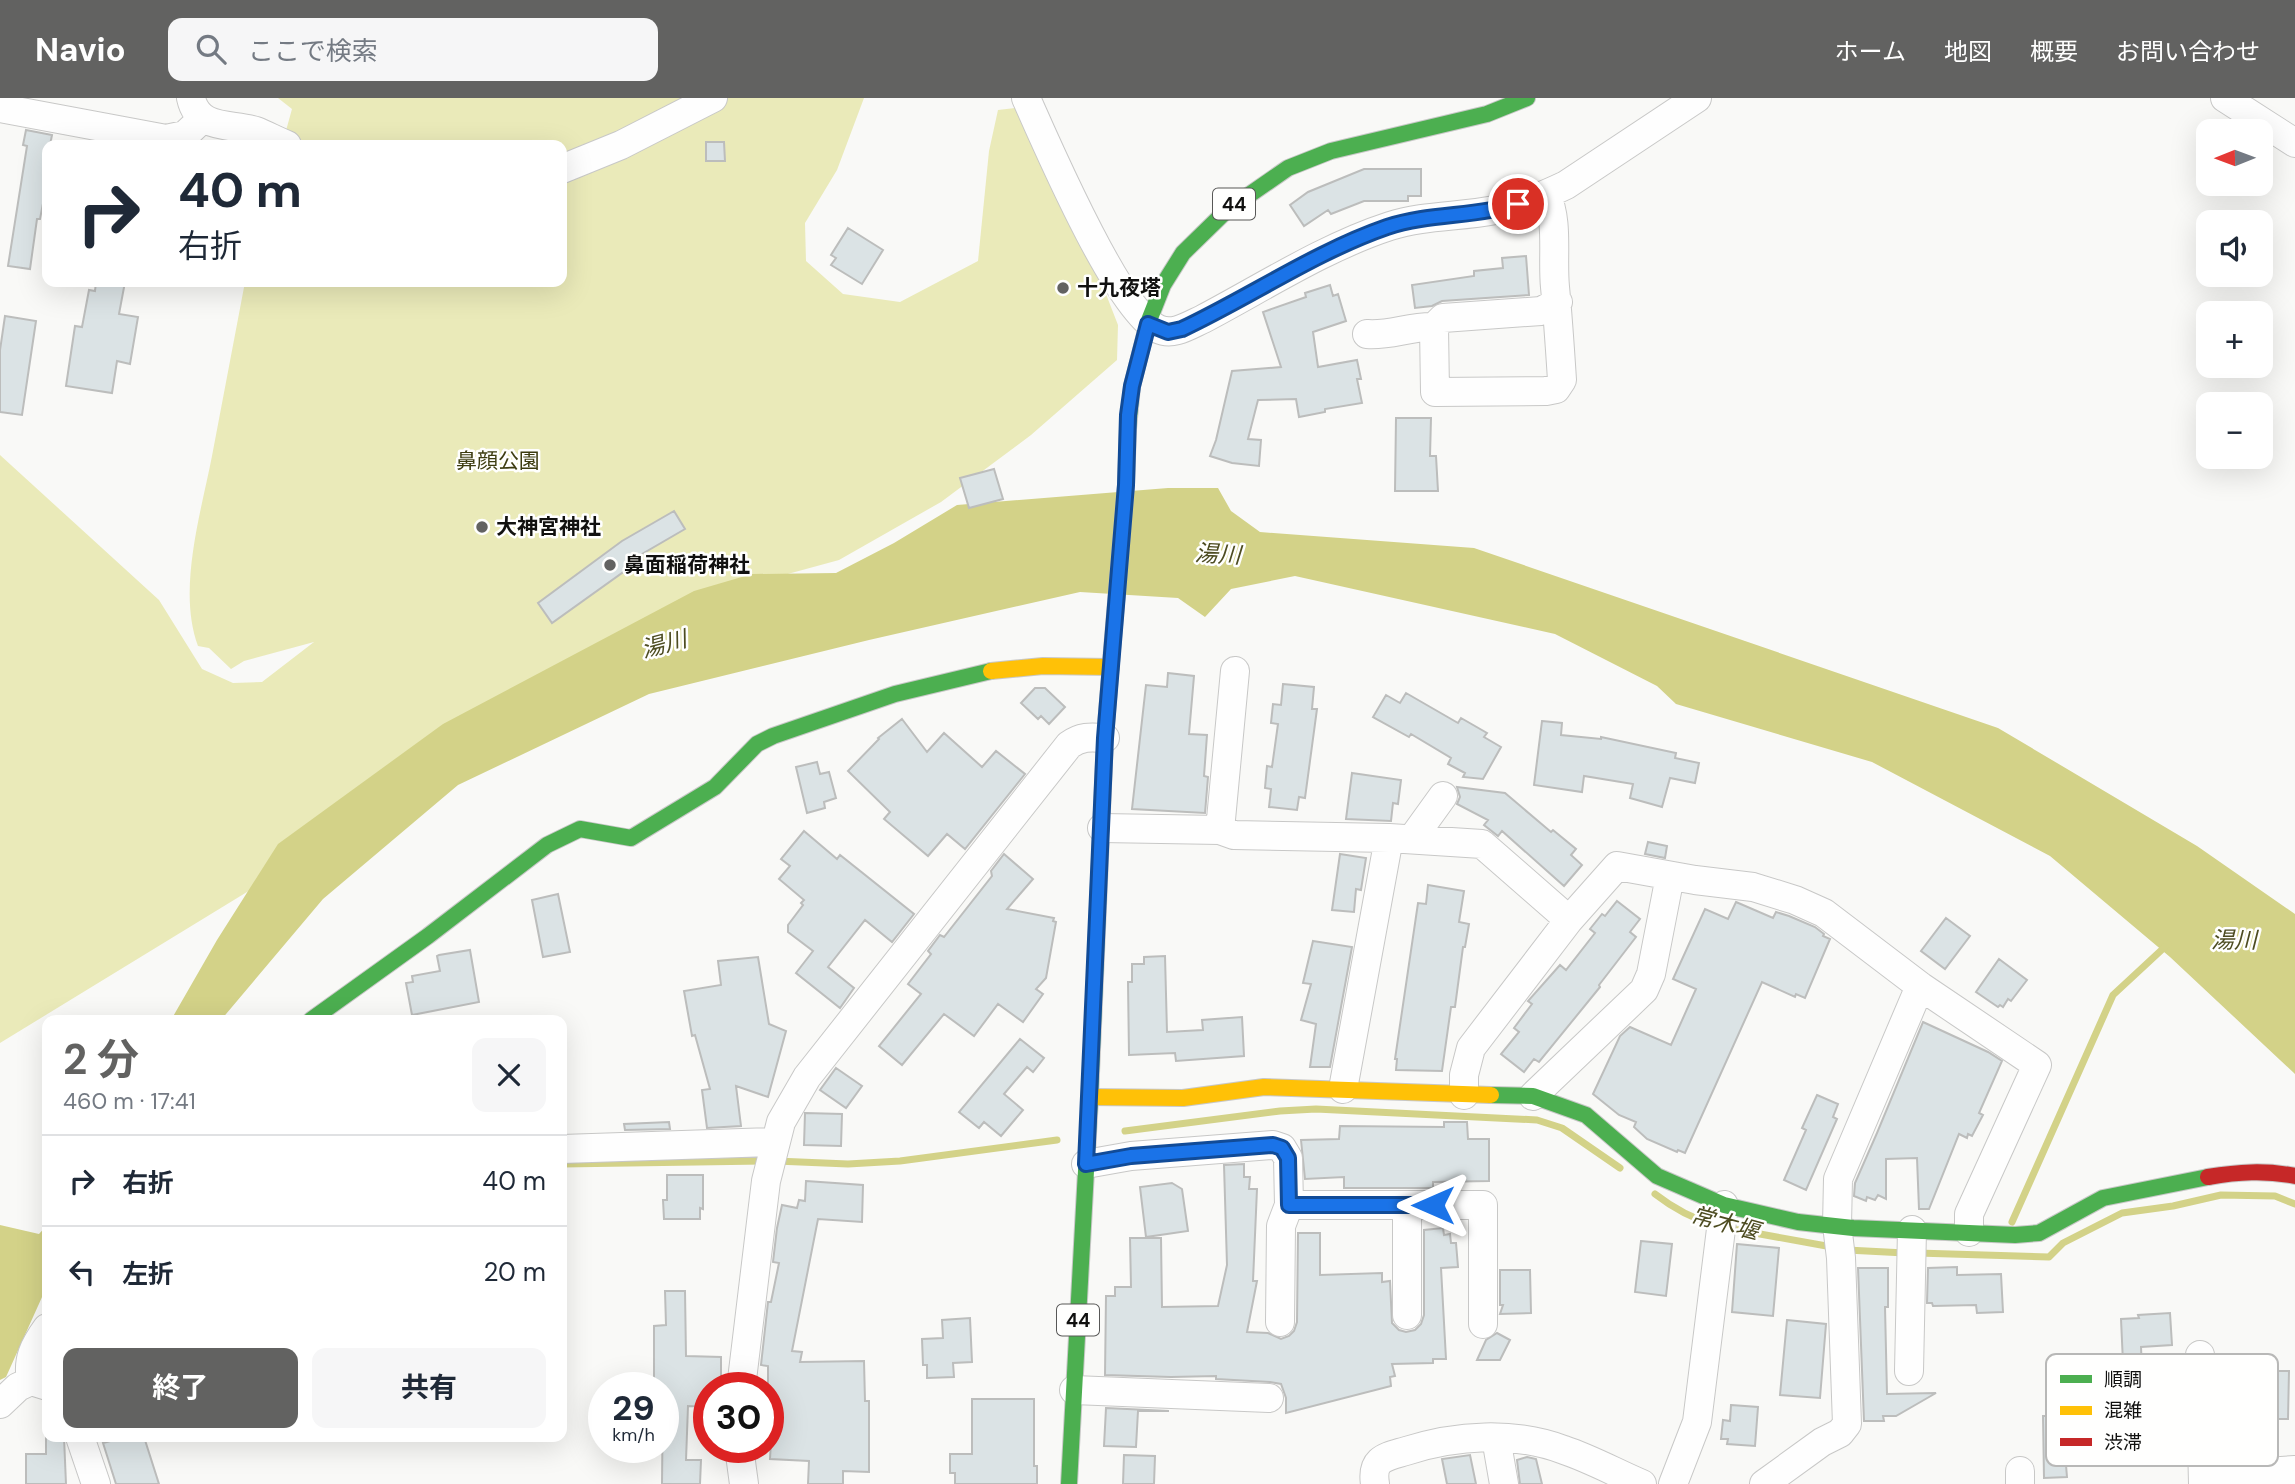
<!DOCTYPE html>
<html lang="ja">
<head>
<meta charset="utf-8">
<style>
  :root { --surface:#fff; --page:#f6f6f7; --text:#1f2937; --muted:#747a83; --line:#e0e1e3; --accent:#626261 }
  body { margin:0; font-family:"DM Sans","Noto Sans JP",sans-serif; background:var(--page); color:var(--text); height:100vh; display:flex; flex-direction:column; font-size:26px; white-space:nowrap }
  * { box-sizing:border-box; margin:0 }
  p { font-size:23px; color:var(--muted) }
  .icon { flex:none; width:38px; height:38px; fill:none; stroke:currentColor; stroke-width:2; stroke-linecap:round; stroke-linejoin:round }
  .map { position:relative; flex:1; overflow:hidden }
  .panel { position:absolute; left:42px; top:917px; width:525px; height:427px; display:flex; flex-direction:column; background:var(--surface); border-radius:14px; box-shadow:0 7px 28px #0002 }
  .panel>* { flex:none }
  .hud { position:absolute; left:42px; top:42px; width:525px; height:147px; border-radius:14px; box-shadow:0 7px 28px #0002; background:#fff; color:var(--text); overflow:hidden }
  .needle { width:46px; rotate:269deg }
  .fabs { position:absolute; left:2196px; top:21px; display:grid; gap:14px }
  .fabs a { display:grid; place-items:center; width:77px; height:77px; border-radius:14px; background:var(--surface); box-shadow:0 7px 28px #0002; font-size:35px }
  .speed { position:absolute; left:588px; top:1274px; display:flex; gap:14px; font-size:35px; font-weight:700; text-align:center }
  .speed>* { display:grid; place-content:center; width:91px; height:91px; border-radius:50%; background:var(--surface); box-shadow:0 7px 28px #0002; line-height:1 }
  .speed small { font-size:18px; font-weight:400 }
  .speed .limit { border:10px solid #d22; background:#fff; color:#111 }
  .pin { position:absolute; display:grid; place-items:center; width:60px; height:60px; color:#fff; margin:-30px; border:4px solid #fff; border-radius:50%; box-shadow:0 2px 7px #0007 }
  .me { position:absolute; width:77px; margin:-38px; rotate:270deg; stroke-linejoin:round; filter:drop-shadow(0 0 5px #0008) }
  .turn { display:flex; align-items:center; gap:24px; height:147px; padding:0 21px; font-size:32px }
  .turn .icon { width:91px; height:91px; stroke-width:2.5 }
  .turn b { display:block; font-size:49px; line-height:60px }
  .round { display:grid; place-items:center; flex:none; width:74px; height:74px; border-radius:14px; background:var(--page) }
  .summary { display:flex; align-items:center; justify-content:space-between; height:119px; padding:0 21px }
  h1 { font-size:42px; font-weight:700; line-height:52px; color:var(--accent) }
  .cta { display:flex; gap:14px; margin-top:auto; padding:14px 21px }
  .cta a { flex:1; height:80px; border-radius:14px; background:var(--accent); color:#fff; font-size:28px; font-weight:700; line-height:80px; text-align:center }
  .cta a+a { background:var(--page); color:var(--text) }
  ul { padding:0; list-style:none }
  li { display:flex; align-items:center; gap:21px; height:91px; padding:0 21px; border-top:2px solid var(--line) }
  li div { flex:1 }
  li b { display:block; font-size:26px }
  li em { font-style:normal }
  header { display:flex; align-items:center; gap:42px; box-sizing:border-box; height:98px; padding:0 35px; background:var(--accent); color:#fff }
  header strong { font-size:33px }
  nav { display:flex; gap:38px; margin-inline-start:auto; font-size:24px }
  .search { width:490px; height:63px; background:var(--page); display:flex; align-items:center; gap:18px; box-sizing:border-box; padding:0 24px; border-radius:14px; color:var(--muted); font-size:26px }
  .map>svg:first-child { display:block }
</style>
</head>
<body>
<header>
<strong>Navio</strong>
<div class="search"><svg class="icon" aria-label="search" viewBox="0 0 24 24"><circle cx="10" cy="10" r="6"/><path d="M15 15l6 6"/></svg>ここで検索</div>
<nav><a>ホーム</a><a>地図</a><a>概要</a><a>お問い合わせ</a></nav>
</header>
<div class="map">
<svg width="2295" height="1386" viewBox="0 0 2295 1386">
  <rect width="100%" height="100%" fill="#f9f9f7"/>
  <path fill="#eaeab9" d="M278,0H864L837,72L805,125L806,163L843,196L900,204L978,163L989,53L998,12L1015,10L1104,191L1118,227L1117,262L1031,337L941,404L839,462L693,502L260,786L0,945V357L159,502L202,571L233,585L262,584L314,544L244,563L231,571L209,550L198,548C177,492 201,415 212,358C223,300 234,242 245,184H562V47H282L292,11Z"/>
  <path fill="#d3d288" d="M1168,390H1218L1231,413L1260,434L1474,450L1998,630L2197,748L2295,816V976L2170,859L2050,758L1872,664L1676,606L1657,588L1555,536L1295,478L1231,491L1205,519L1178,500L1080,494L869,542L649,596L458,687L323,801L221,922H171L217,842L278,746L443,626L694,493L752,476L836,475L894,445L957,407Z
    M0,1127L39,1136L47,1127V1188L6,1279L0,1282Z"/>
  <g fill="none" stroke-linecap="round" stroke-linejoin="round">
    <path stroke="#d3d288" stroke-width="7" d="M1125,1033L1280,1013L1316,1011L1537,1022L1562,1030L1620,1070
      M776,1063L848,1066L900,1063L1057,1042
      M562,1066L764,1063
      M1655,1096C1673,1110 1693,1121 1715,1127
      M2012,1124L2113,897L2168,846
      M1727,1130L1832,1149
      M1847,1152L1905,1155
      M1917,1155L2049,1159L2063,1145L2122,1115L2173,1108L2221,1097L2275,1098L2295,1106"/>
  </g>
  <path fill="#dbe3e5" stroke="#bcbdbc" stroke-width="2" d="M26,32L52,37L50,47H47V95H45L40,121H37L30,171L8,168L27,48L23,47Z
    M706,44H724L725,63H706Z
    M1364,71H1421V98H1408V103H1364L1331,116L1328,112L1304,128L1290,107L1308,94Z
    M848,130L883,152L862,186L831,167L836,160L831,157Z
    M1526,158L1529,197L1442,203L1432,208L1415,210L1412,187L1474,178V173L1503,170L1502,160Z
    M96,184H125L119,216L138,219L130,266L117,263L112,295L66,288L75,228L82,229L89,192L95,193Z
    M1330,187L1333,198L1338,196L1346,223L1313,234L1318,269L1357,262L1361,281H1357L1362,305L1325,311V314L1299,319L1296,301L1258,302L1248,341L1261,342L1259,368L1232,365L1210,358L1216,342L1232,273L1281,269L1263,214L1306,199L1305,195Z
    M5,218L36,223L22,317L0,314V252Z
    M1396,320H1431L1430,358H1436L1438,393H1395Z
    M994,371L1003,401L969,410L960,380Z
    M674,413L685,431L637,459L640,462L552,525L538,505L622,443Z
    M1168,575L1194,578L1189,636L1207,637L1204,678L1208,679L1205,715L1132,711L1146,587L1167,589Z
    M1283,586L1314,589L1312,611H1317L1305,700L1299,699L1297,712L1269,709L1271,691L1265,690L1267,668L1272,669L1278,626L1271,625L1273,606L1281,607Z
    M1035,590H1045L1065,609L1049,626L1041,618L1038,621L1021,605Z
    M1406,595L1458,625L1461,620L1487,635L1484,639L1501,649L1483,681L1463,679L1465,675L1448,666L1451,660L1411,636L1409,639L1373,619L1386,597L1400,605Z
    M902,621L927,654L944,635L982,669L996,653L1025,676L965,751L947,736L928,758L884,721L890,714L848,673L879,641L878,640Z
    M1542,623L1562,625L1561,637L1601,641V639L1676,655L1675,660L1699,665L1695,685L1670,680L1662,709L1630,700L1633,686L1584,678L1582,694L1534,687Z
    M817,664L820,676L829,674L836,700L824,704L825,710L807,715L796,669Z
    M1352,675L1401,682L1398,706L1393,705L1391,723L1346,721Z
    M1457,689L1505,695L1551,734L1553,732L1576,751L1571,757L1582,767L1564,788L1502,733L1498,738L1484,727L1488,722L1457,706L1460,699Z
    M804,733L837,761L840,757L914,816L892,844L865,822L828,869L854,890L840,910L796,875L813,853L788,834V827L803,807L801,805L804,802L779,781L790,768L781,761Z
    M1648,744L1667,748L1665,760L1645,756Z
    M1004,756L1033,781L1007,811L1054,820L1053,823L1056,824L1046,880L1036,891L1043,896L1023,924L998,906L974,938L944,916L902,967L879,948L921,896L908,886L931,856L928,853L940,837L944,839L992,778L991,773Z
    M1340,756L1366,760L1361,792L1356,791L1354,814L1332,812Z
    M1428,787L1464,793L1459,824L1469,826L1465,849H1463L1455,909H1451L1442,973L1396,972L1397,961H1395L1418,805L1426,806Z
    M558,796L570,854L543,859L532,802Z
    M1617,803L1640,821L1630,834L1636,839L1599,887L1600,889L1539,964L1534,961L1524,974L1501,956L1519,934L1514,930L1532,906L1528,903L1560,867L1566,872L1595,835L1590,831L1602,816L1605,818Z
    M1736,804L1773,820L1776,814L1789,818L1815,829L1824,836L1823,838L1830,841L1805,900L1796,896L1795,899L1762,884L1685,1055L1678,1052L1677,1054L1647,1041L1634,1029L1636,1024L1619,1017L1593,996L1620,938L1630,929L1671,947L1696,891L1673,881L1705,811L1728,821Z
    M1946,820L1970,838L1945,871L1921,853Z
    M1313,843L1352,849L1330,969H1310L1316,926L1301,922L1311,886L1303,885Z
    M470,852L479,904L412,917L406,885L413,884L412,878L440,873L437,858L439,857Z
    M1165,858L1167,934L1203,932L1202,922L1242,919L1244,958L1176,963L1175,955L1129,957L1128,884H1132V866H1144V859Z
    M758,859L769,926L786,933L768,999L736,988L741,1028L707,1030L702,992L710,991L695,937L692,938L684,893L721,887L718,863Z
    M1999,861L2027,882L2011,903L2008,901L2003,909L2000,907L1998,909L1976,894Z
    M1923,924L1988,954L2002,963L1979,1015L1983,1017L1972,1038L1968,1036L1967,1040L1959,1036L1929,1111H1919L1917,1060L1886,1061V1101L1878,1097L1875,1102L1867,1099L1866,1103L1854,1098L1855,1085L1877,1035Z
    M1020,941L1044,960L1033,974L1027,969L1004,996L1023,1012L1001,1038L984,1024L979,1030L959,1014Z
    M836,970L862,988L846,1010L820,992Z
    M1817,997L1838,1006L1833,1019L1837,1021L1806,1092L1784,1082L1806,1032L1802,1030Z
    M805,1015L842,1016L841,1048L804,1047Z
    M669,1024L670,1031L625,1032L624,1026Z
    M1444,1024H1467L1468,1041H1489V1083L1433,1084V1090H1344V1079L1305,1081L1301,1042L1339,1041L1340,1028L1444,1029Z
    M1244,1066V1079H1250L1249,1091H1257L1253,1183H1257L1247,1234L1268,1235L1281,1241L1289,1238L1294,1233L1297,1224L1298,1135H1320V1177L1382,1175V1184L1390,1183L1392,1225L1399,1232L1406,1234L1415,1232L1421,1226L1424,1217V1132L1443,1130L1444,1137L1450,1136L1451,1145H1456L1458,1169L1441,1170L1446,1261H1433V1265L1392,1266L1395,1278L1390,1279L1391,1288L1286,1315V1300L1281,1286L1270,1284L1216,1281V1278L1171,1279L1105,1277L1106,1198H1115V1189H1131L1130,1140H1161L1162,1209L1218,1208L1227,1167L1224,1067Z
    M667,1077H703V1111L700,1110V1121H664L663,1102H667Z
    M806,1083L863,1087L862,1124L818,1121L792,1253L802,1254L800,1264L864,1263L865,1303H869V1374L843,1373V1386H808L809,1363L770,1361L772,1325H768V1268L761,1267L768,1204H771L779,1165L773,1164L777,1130L782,1107L797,1110L799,1102L805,1103Z
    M1172,1085L1182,1091L1188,1133L1146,1139L1140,1089Z
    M1641,1143L1672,1146L1666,1198L1635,1194Z
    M1737,1146L1779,1150L1773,1218L1732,1214Z
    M1957,1169V1177L2001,1176L2003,1214L1977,1215L1976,1207L1933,1208L1932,1205H1927L1928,1170Z
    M1858,1170H1888V1209H1885L1887,1296L1936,1295L1896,1318H1883L1884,1323H1864Z
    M1500,1172H1530L1531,1215L1500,1216L1503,1207H1500Z
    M665,1193H685L686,1258L721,1259V1290H709V1309L688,1308L686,1362H701L700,1386H662L663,1290H654V1228L666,1227Z
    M2170,1215L2172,1247L2141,1249L2143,1295H2137V1308L2110,1309L2108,1266L2123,1265L2121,1221L2139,1220L2138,1217Z
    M970,1220L972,1264L953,1265L954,1279L927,1280V1267H923L922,1241L943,1240L942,1222Z
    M1787,1222L1826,1226L1820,1300L1780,1297Z
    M1497,1235L1510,1242L1500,1262H1477L1486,1242Z
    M2267,1273H2289L2288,1321H2266Z
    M972,1301H1034V1368H1037V1386H955V1375H950V1356H972Z
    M1731,1307L1758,1309L1755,1348L1727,1346L1728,1341H1721L1723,1322L1730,1323Z
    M1106,1310L1169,1313H1138L1136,1349L1104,1348Z
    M2043,1318H2062V1327H2072L2073,1355H2065L2067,1379L2044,1380Z
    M46,1339H64L66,1386H26V1356H46Z
    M125,1339H144L159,1386H116L103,1345Z
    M1124,1357L1155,1358L1154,1386H1123Z
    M1470,1357L1476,1386H1447L1442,1361Z
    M1527,1359L1536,1361L1542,1386H1520L1517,1362Z"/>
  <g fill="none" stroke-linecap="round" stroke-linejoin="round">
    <g stroke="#c8c8c7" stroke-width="30">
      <path id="street" d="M191,0C198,33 232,25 256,33C266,37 277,43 287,47
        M1026,0C1046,45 1118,213 1158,231C1173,238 1188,228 1203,221C1262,190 1325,149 1390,128C1424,117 1460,119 1495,112C1520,108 1543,98 1566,87L1697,0
        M2225,0L2295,45
        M0,10L166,41L185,37L202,21
        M562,71L621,47L713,0
        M1434,229L1435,294L1546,293L1556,291L1562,282C1560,251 1558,220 1555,189C1552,158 1559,124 1546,96
        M1367,236C1390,238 1410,228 1434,229L1443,220L1541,213L1558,204
        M1102,730L1220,732L1234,737L1389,740L1482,746L1569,822
        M1220,732L1235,573
        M1412,741L1443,698
        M1343,991L1389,740
        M1464,997V977L1471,950L1569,822L1617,768L1695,782L1753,789L1795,802L1824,815L1920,888L2037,967L1969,1116V1134
        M1533,998L1644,892L1651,876L1670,778
        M562,1051L775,1044
        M1086,1066L1131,1058L1273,1047L1282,1050L1288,1060L1289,1107H1483V1226
        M1407,1217V1107
        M1280,1224L1281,1128L1289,1107
        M2200,1257L2203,1386
        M1909,1273L1912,1132
        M31,1283C27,1261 34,1248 47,1230
        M741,1290L766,1083L781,1024L807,979L1069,647C1081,638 1091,639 1105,640
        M1074,1292L1269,1300
        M0,1306L18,1289L31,1283L47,1288
        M80,1339L96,1386
        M1496,1340L1504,1386
        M739,1349L744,1386
        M2020,1373V1386
        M2203,1378L2295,1372
        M1375,1386C1371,1360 1386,1359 1406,1353C1456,1337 1514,1333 1564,1352C1591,1361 1616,1375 1642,1386
        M1673,1386L1697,1324L1724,1107
        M1764,1386L1822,1344L1840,1335L1847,1326L1841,1160L1837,1127L1838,1081L1920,888"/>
    </g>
    <g stroke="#c8c8c7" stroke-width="18">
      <path id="fast" d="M1128,331L1132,288L1148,225L1163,187L1183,155L1226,113L1288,70L1331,53L1487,16L1527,0
        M311,922L428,838L547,747L580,731L631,740L715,689L757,646L773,638L895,596L991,573
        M1491,997L1533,998L1586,1017L1657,1078L1724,1107L1798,1124L1853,1130L2015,1137L2039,1135L2103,1100L2208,1079
        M1069,1386L1090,999L1105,640L1112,552"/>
    </g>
    <g stroke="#c8c8c7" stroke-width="18">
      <path id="slow" d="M991,573L1043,568L1111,569
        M1090,999L1183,1000L1264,989L1491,997"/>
    </g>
    <g stroke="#c8c8c7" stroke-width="18">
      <path id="jam" d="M1112,552L1126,387L1128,331
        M2208,1079C2238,1074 2265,1072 2295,1078"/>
    </g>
    <use href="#street" stroke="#fefefe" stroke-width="28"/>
    <use href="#fast" stroke="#4caf50" stroke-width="16"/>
    <use href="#slow" stroke="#ffc107" stroke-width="16"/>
    <use href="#jam" stroke="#c62828" stroke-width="16"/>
  </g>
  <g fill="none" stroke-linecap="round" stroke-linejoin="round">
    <g stroke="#114b97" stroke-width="18">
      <path id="route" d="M1433,1107H1289L1288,1060L1282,1050L1273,1047L1131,1058L1086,1066L1105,640L1126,387L1128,317L1132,288L1148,226L1168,234L1182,231C1250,199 1315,154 1387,129C1429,115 1475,119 1518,106"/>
    </g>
    <use href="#route" stroke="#1a73e8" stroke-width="12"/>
  </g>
  <g fill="#626261" stroke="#fffffe" stroke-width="2.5">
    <circle cx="1063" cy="190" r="7"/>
    <circle cx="482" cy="429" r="7"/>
    <circle cx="610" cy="467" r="7"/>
  </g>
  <g text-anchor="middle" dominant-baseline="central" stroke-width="5" stroke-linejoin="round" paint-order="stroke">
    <g fill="#fffffe" stroke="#585857" stroke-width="2">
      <rect x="1213" y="90.5" width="42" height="31" rx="5"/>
      <rect x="1057" y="1206.5" width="42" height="31" rx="5"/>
    </g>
    <g font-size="19" font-weight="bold" fill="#111110">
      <text x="1234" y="106">44</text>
      <text x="1078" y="1222">44</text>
    </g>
    <g font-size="21" font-weight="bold" fill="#111110" stroke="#fffffe" text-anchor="start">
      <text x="1077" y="190">十九夜塔</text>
      <text x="496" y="429">大神宮神社</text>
      <text x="624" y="467">鼻面稲荷神社</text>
    </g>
    <g font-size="21" fill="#3d3c10" stroke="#fffffe">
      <text x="498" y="363">鼻顔公園</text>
    </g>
    <g font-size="23" font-style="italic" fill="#4d4c21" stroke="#fffffe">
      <text transform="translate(1218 456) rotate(3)">湯川</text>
      <text transform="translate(664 546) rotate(-15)">湯川</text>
      <text x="2234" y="842">湯川</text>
      <text transform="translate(1725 1125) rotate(15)">常木堰</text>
    </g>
  </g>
  <rect x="2046" y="1256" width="232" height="112" rx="10" fill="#fffffe" stroke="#b8b8b7" stroke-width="2"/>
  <rect x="2060" y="1277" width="32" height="8" fill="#4caf50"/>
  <rect x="2060" y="1308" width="32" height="9" fill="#ffc107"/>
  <rect x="2060" y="1340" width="32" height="8" fill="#c62828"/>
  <g font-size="19" fill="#111110">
    <text x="2104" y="1288">順調</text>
    <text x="2104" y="1319">混雑</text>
    <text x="2104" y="1351">渋滞</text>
  </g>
</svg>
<div class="fabs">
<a><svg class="needle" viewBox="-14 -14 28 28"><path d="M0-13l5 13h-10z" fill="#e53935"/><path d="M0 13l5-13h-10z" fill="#747a83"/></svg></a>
<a><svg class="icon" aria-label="sound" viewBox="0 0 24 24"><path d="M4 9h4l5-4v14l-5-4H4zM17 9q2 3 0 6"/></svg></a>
<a>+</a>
<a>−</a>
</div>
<div class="speed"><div>29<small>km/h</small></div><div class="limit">30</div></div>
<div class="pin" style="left:1518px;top:106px;background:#d93025"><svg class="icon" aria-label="arrive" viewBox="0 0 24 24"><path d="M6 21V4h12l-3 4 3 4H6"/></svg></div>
<svg class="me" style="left:1433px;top:1107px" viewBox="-20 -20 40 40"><path d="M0-17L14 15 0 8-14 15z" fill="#1a73e8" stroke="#fff" stroke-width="4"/></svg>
<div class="hud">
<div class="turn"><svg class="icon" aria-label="right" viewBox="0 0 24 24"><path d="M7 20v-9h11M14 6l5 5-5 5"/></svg><div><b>40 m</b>右折</div></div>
</div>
<section class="panel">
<div class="summary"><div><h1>2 分</h1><p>460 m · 17:41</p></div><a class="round"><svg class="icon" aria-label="close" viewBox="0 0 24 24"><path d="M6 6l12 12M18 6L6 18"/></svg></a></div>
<ul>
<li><svg class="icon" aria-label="right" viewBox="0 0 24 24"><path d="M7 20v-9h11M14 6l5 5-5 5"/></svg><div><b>右折</b></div><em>40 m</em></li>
<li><svg class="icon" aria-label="left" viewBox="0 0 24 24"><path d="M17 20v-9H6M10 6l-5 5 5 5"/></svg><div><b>左折</b></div><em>20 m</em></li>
</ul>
<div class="cta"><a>終了</a><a>共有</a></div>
</section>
</div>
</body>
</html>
